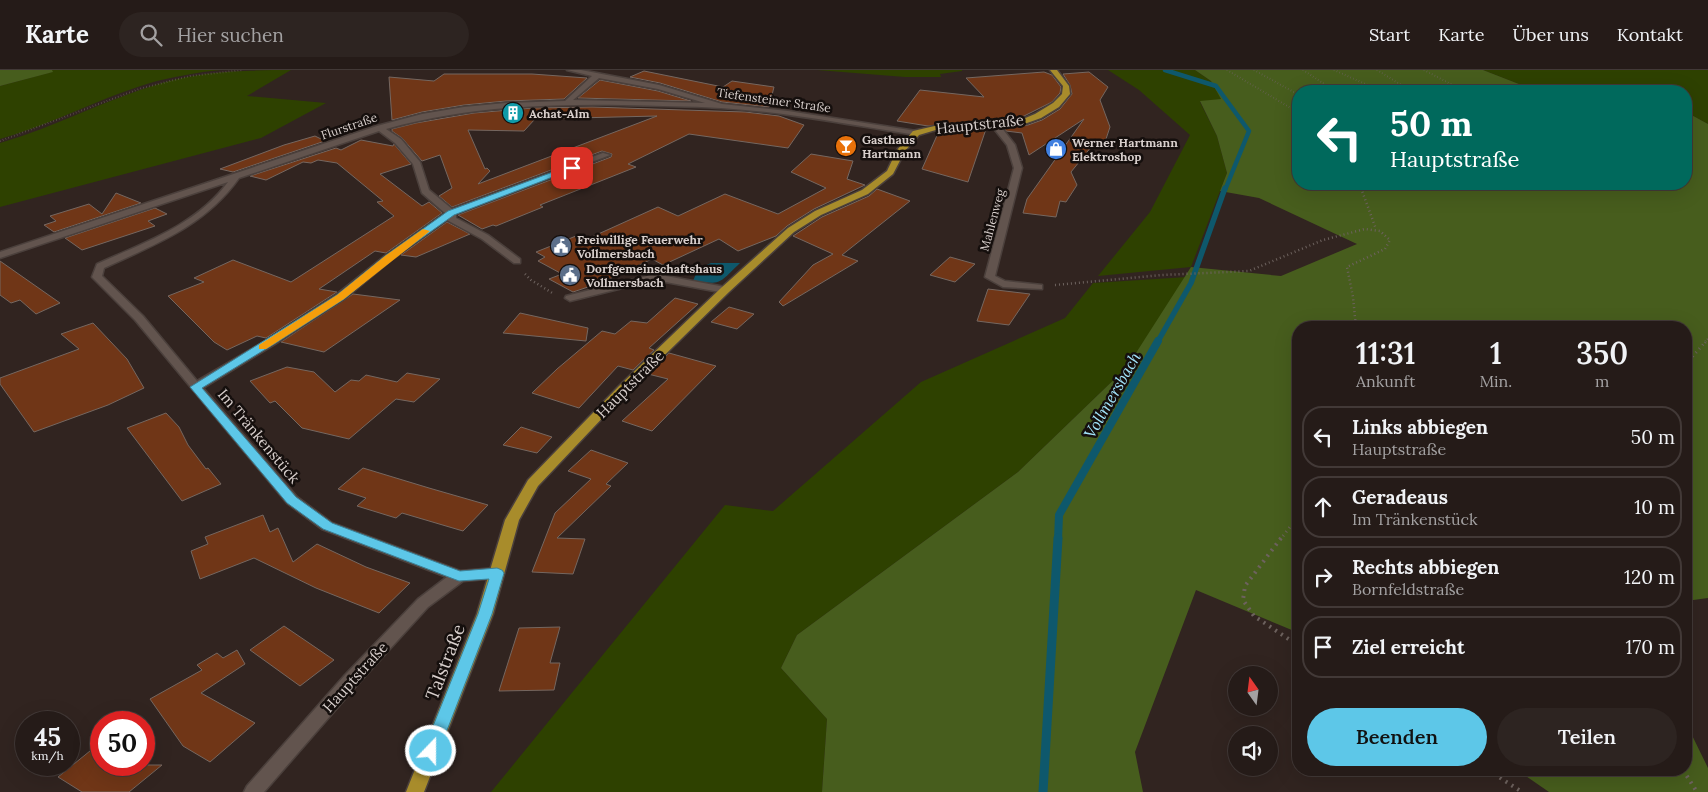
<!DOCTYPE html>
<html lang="de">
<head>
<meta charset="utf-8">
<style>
  :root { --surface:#251b18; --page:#2d2421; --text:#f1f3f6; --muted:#a3a1a2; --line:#423937; --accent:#5dc7e8 }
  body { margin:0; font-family:Lora,serif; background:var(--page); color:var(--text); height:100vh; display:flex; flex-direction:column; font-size:19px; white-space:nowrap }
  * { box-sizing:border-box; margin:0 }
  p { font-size:16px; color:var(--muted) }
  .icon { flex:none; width:28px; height:28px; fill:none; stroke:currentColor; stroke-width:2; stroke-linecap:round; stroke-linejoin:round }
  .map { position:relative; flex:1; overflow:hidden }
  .side { position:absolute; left:1292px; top:251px; width:400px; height:455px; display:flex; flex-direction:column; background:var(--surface); border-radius:20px; box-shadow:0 5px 20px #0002,0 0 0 1px var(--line) }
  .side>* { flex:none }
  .banner { position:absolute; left:1292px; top:15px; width:400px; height:105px; border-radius:20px; box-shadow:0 5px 20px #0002,0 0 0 1px var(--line); background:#00695c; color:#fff; overflow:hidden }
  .needle { width:32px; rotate:346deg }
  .tools { position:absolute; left:1228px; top:596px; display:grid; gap:10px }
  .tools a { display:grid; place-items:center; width:50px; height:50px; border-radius:50%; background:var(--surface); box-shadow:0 5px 20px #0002,0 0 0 1px var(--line); font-size:25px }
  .speed { position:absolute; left:15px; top:641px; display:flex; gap:10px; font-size:25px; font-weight:700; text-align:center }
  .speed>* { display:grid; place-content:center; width:65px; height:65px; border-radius:50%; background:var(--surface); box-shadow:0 5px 20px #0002,0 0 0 1px var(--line); line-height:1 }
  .speed small { font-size:12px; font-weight:400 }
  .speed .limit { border:8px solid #d22; background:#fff; color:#111 }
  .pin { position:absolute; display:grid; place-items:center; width:42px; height:42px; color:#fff; margin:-21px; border-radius:10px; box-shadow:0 2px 8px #0006 }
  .me { position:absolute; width:55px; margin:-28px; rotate:22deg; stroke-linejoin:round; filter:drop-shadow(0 0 4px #0008) }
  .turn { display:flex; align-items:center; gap:18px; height:105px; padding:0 15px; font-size:22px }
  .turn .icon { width:65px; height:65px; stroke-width:2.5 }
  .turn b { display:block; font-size:35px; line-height:42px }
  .eta { display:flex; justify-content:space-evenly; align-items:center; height:85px; text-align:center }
  .eta b { font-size:30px; font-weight:600; line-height:35px }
  .action { display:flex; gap:10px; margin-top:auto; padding:10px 15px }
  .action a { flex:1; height:58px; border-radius:30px; background:var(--accent); color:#111; font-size:20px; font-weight:600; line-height:58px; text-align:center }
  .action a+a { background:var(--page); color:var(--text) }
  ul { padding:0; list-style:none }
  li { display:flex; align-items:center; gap:15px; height:62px; margin:0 10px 8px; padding:0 5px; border:2px solid var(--line); border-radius:20px }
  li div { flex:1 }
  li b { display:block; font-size:19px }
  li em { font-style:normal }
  header { display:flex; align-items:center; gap:30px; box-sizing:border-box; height:70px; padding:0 25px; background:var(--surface); border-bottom:1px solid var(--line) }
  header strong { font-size:24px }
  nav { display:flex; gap:28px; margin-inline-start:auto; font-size:18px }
  .search { width:350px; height:45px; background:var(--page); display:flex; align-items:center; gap:12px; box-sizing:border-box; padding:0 18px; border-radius:28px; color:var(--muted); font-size:19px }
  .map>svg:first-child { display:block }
</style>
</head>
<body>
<header>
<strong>Karte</strong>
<div class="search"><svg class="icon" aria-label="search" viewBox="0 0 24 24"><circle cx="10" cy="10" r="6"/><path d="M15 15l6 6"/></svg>Hier suchen</div>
<nav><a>Start</a><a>Karte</a><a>Über uns</a><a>Kontakt</a></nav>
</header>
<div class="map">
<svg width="1708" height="722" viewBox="0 0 1708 722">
  <rect width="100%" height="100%" fill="#312420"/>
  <path fill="#2e4100" d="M52,0H221C199,2 178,6 157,11C103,26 54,54 0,69V16L52,2Z
    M291,0L247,26L326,33L261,68L0,137V73C55,57 106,29 162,13C203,1 248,0 291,0Z
    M817,0H962V1L940,4L941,7H905Z
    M1108,0H1195L1211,11L1222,29L1200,32L1217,66L1227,103L1191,197L1098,206L1150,142L1190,65L1139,20Z
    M1483,0H1708V54L1686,42V21H1543L1529,18Z
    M1187,207L1127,297L1018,402L797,565L781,598L827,649L822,722H491L725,435L773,441L921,312L1065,248L1093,213Z"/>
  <path fill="#475d1d" d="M0,0H52L53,2L0,16Z
    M1195,0H1483L1529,18L1543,21H1299V114H1686V42L1708,54V528L1686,531V258H1299V563L1196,520L1135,682L1143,722H822L827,649L781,598L797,565L1018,402L1127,297L1191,197L1281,206L1357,174L1259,128L1220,121L1227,103L1217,66L1200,31L1221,29L1211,11Z
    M1686,653L1708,698V722H1549L1517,700H1686Z"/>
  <path fill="#0e586c" d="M711,193H740C719,213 723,215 693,211L698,199Z"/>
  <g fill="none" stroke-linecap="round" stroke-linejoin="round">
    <path stroke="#0e586c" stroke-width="4.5" d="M1165,0L1216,16L1249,61L1225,120"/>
    <path stroke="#0e586c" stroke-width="5.5" d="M1157,273L1191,213L1225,118"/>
    <path stroke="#0e586c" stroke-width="8" d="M1058,470L1059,445L1158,271"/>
    <path stroke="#0e586c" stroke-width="9" d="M1043,722L1058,468"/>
  </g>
  <path fill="#703617" stroke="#756760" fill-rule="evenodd" d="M644,1L723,17L732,11L774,17L769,37L722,32L660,13L630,7Z
    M1044,2L1052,5L1061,17L1060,23L1052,32L1022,47L928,56L897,51L920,20L984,27L966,8Z
    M1089,2L1108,17L1100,30L1110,57L1105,72L1096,71L1071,102L1077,115L1066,132L1060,131L1056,147L1023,143L1027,129L1084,49L1029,85L1022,63L1006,61L1004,58L1028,55L1042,50L1060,39L1072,24L1070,15L1063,4Z
    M444,4H532L587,8L564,29L506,31L464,35L422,42L392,50L389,7L434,11Z
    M600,10L658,21L691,31L578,28Z
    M592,37L745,42L779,46L804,55L788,78L689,64L628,94L636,97L540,135L543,137L496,156L493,155L482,159L458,145L611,87L612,84L602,81L452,137L439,126L452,118L440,85L422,91L402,68L392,61V59L416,53L474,43L533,38ZM657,46L478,114L490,101L487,98L485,99L468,60L524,61L535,49Z
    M986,59L968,112L922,99L939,61Z
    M315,66L325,71L233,102L220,99L284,75Z
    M361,70L393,76L394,74L411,94L380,104L422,136L429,132L442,143L386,183L375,181L319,219L337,222L266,268L257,266L227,280L214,272L168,226L204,212L194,208L233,190L291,212L394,146L377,132L383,131L337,93L318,90L311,93L303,92L266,110L250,106L336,78L341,80Z
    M811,84L853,91L847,109L865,115L814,139L787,156L776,166L738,181L719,169L663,195L652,189L603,212L573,222L549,209L562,204L538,191L545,187L536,182L576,166L585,170L658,137L678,146L725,124L778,144L826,118L791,102Z
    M877,119L910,131L842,185L858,191L783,236L779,232L813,195L833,184L793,166L822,147L869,126Z
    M116,123L141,133L54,162L44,155L56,151L50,146L89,134L102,144Z
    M155,138L167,144L148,151L155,156L82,180L65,168Z
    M447,152L470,164L416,187L401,185Z
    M950,187L975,194L955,212L930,205Z
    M0,191L60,233L36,244L20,230L11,233L0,225Z
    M988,219L1030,224L1009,255L977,251Z
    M353,224L400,230L324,282L281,272Z
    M675,228L698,234L649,278L654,280L633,300L618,296L579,338L532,323L557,299L602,261L615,264L631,251L647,253Z
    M729,237L754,244L737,259L711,252Z
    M520,243L588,258L586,271L503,263Z
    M93,253L127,289L144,318L108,335L34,362L0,314V308L79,279L61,264Z
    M669,283L716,296L652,361L622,351L668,309L648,304Z
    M287,297L314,302L335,322L351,310L359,311L366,305L397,312L407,303L440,309L414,332L396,329L349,369L302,358L275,331L270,333L250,311Z
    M166,343L179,357L188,375L206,399L208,398L221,414L182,431L127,358Z
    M521,357L552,367L537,383L503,375Z
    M591,380L628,393L606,414L611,416L557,468L585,469L573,504L532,502L555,443L591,409L568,401Z
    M363,398L429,418L488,435L463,461L402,443L396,448L357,436L366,428L338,419Z
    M263,445L270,462L278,458L293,492L317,474L366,497L410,513L379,543L316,518L254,488L200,509L191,481L208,474L205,467Z
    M284,556L334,590L300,616L250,580Z
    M560,557L550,593H560L554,620L499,621L519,558Z
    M237,580L245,594L201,623L255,653L210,692L183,676L150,629L202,600L197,595L217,583L223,588Z
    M101,672V695H162L129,722H82L58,707Z"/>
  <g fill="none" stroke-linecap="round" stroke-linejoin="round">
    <g stroke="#4b403c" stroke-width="3">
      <path id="minor" d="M567,0H581L659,15L722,34L788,41L916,61L920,63L916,65C851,55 786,42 721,38C688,36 655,36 622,35C541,34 465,37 386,59L401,69L420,92L429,120L452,139L603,83L610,85L456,144V148L488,165L520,189V193H514L482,169L447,150L391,190L344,229L275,274L203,318L297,427L332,453L460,501L497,498L502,499L504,503L502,507L497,508L463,511L428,537L357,615L264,722H244L247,716L345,605L418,529L447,507L322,459L287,433L135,250L92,207L97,194C143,173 197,155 228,112L0,188V182L377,56L422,44L464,37L506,33L565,31L592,6ZM599,8L658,19L705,33L573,30ZM379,61L395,73L413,94L422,123L445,143L385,186L336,225L267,270L197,311L143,246L102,206L104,198C156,174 205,156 239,108Z
        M992,53H998L1015,75L1022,98L995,206L1005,211L1042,215V219L1003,217L985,207L1014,98L1007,75L991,55Z
        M655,204L725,217L730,220L725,223L655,210L570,231L565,228L566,226Z"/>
    </g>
    <g stroke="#4b403c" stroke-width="3">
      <path id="major" d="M1050,0H1057L1069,16L1070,24L1059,37L1041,48L1027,53L995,57L939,59L919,65L905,81L893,104L868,124L821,145L794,162L729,222L627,322L538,416L519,450L493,544L424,722H406L477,544L505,450L528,410L619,316L721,218L788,158L815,141L862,120L887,101L897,80L913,61L939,55L995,53L1023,49L1035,44L1053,33L1062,24L1063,16Z"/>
    </g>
    <path stroke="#6d625e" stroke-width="2" stroke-dasharray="0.5 2.5" stroke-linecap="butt" d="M1227,0L1299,43
      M1254,0L1299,25
      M1303,0L1335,21
      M1334,0L1381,21
      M1377,0L1411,21
      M1424,0L1464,21
      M0,71L139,19L190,6L243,0
      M1358,114L1362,120"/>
    <path stroke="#6d625e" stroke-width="2.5" stroke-dasharray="1 3" stroke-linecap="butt" d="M1361,118L1376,159
      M525,204L531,210L554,224
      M1055,215L1162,205L1249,201L1323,170L1365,159L1380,161L1390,170L1385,179L1347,197L1353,227L1356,258
      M1705,273L1708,269"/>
    <path stroke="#6d625e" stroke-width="3" stroke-dasharray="1 4" stroke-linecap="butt" d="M1686,294L1706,271
      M1280,470L1299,445"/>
    <path stroke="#6d625e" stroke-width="4" stroke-dasharray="2 5" stroke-linecap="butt" d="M1281,468L1245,516L1243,530L1254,546L1299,576
      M1488,700L1522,722
      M1683,700L1697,722"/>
    <use href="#minor" fill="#62544e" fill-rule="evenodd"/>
    <use href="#major" fill="#a88c2b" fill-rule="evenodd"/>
  </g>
  <path fill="#5dc7e8" stroke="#3c8197" d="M569,96L576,98L454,145L391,190L344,229L274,274L202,318L296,427L332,453L460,501L497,498L502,500L504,503L492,544L439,681L437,686L431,688L425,686L423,681L478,544L489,509L459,511L323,459L287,433L190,317L337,225L385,186L448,141Z"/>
  <path fill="#f59e0b" d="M423,159L430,161L344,229L266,279H259V275L337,225L385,186Z"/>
  <defs>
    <g id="building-disc" transform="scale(1.125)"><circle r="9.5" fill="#0f9aa8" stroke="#150f0d"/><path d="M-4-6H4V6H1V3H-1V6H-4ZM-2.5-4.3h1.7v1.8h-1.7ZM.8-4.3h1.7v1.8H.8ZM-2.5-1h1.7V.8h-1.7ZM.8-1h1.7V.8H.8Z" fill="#fff"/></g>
    <g id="bar-disc" transform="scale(1.125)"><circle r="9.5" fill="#e8710a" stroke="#150f0d"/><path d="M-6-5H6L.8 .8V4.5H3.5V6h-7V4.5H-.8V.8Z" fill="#fff"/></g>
    <g id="shop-disc" transform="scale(1.125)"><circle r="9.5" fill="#3f7fe0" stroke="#150f0d"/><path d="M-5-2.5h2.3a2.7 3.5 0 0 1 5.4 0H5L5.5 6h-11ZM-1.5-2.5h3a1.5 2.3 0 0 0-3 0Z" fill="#fff"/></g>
    <g id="civic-disc" transform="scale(1.125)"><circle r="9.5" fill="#5c6f8a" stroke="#150f0d"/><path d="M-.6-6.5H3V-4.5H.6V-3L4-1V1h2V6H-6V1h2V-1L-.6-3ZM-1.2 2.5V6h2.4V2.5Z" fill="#fff"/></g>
  </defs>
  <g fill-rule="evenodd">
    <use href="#building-disc" x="513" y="43"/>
    <use href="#bar-disc" x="846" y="76"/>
    <use href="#shop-disc" x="1056" y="79"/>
    <use href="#civic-disc" x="561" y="176"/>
    <use href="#civic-disc" x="570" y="205"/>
  </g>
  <g text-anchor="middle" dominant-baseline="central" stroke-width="5" stroke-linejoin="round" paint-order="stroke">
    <g font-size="12" fill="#d8cfcc" stroke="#150f0d">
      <text transform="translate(774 30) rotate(8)">Tiefensteiner Straße</text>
      <text transform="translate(349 56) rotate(-19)">Flurstraße</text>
      <text transform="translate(992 150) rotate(-75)">Mahlenweg</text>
    </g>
    <g font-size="12" font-weight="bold" fill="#d8cfcc" stroke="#150f0d" text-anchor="start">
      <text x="529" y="43">Achat-Alm</text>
      <text x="862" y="69">Gasthaus<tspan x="862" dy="14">Hartmann</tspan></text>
      <text x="1072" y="72">Werner Hartmann<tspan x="1072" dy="14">Elektroshop</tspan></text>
      <text x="577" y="169">Freiwillige Feuerwehr<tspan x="577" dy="14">Vollmersbach</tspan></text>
      <text x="586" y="198">Dorfgemeinschaftshaus<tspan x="586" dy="14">Vollmersbach</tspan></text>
    </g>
    <g font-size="15" fill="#d8cfcc" stroke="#150f0d">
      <text transform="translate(980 54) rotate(-6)">Hauptstraße</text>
      <text transform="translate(630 314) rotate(-45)">Hauptstraße</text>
      <text transform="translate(259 366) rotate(50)">Im Tränkenstück</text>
      <text transform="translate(355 607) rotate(-48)">Hauptstraße</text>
    </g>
    <g font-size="16" font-style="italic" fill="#a3e5fc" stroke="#150f0d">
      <text transform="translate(1112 325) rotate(-60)">Vollmersbach</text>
    </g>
    <g font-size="18" fill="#d8cfcc" stroke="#150f0d">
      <text transform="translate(445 592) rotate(-69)">Talstraße</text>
    </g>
  </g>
</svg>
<div class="tools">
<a><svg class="needle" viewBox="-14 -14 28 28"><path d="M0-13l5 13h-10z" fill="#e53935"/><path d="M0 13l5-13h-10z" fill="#a3a1a2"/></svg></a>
<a><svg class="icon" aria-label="sound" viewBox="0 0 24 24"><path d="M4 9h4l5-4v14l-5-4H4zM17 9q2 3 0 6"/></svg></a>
</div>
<div class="speed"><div>45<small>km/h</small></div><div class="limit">50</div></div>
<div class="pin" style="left:572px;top:98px;background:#d93025"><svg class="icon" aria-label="arrive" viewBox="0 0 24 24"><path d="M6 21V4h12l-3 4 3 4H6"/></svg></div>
<svg class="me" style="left:431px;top:681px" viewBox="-20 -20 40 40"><circle r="17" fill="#5dc7e8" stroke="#fff" stroke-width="3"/><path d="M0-11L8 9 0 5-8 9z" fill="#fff"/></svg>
<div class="banner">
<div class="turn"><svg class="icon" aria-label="left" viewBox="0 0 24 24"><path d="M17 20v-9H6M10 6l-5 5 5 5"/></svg><div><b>50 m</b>Hauptstraße</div></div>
</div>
<section class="side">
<div class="eta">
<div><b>11:31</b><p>Ankunft</p></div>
<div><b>1</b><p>Min.</p></div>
<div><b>350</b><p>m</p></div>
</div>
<ul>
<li><svg class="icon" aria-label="left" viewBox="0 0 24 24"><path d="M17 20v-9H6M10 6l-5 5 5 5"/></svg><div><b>Links abbiegen</b><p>Hauptstraße</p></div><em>50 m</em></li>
<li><svg class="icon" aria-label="ahead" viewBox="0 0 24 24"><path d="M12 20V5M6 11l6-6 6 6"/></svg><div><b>Geradeaus</b><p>Im Tränkenstück</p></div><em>10 m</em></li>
<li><svg class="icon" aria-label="right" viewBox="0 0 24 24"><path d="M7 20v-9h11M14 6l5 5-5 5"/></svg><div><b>Rechts abbiegen</b><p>Bornfeldstraße</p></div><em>120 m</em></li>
<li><svg class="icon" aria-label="arrive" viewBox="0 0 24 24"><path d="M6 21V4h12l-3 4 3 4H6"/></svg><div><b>Ziel erreicht</b></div><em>170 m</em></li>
</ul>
<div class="action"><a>Beenden</a><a>Teilen</a></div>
</section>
</div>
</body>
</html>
